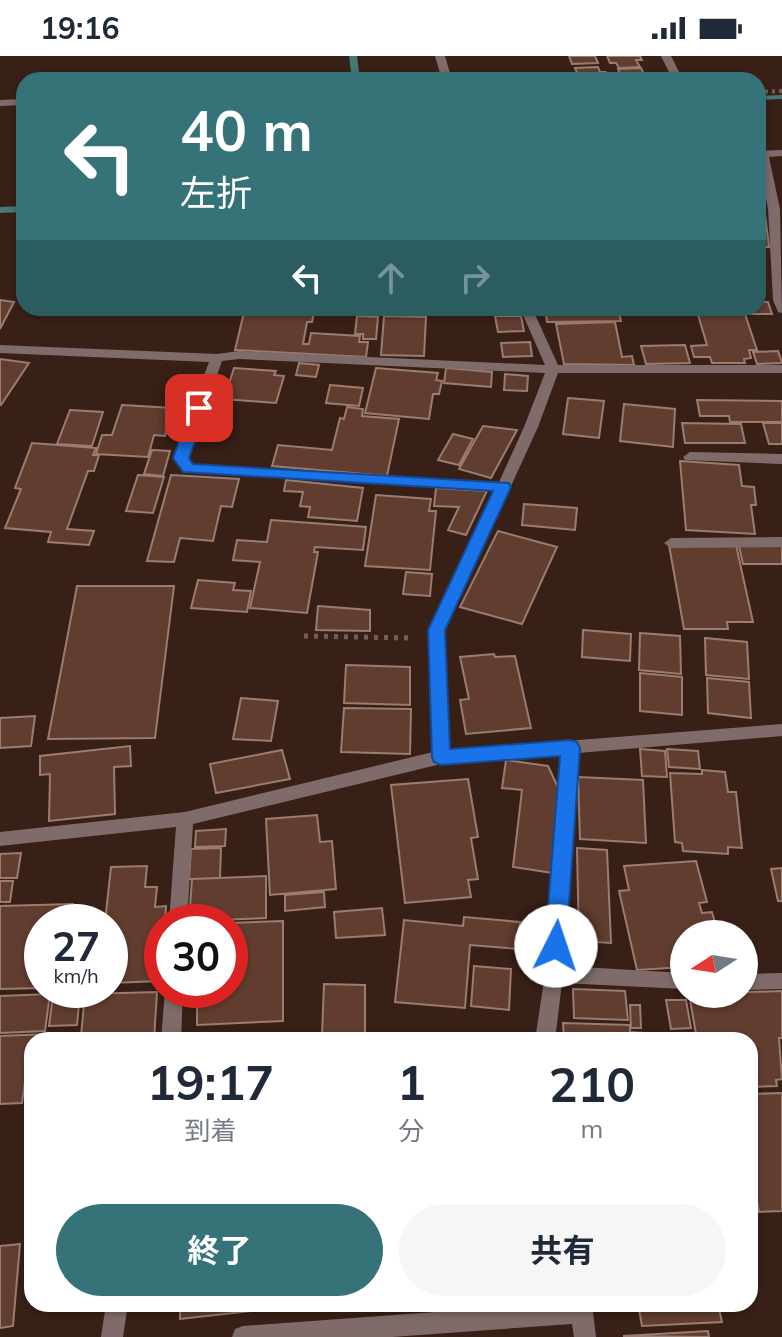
<!DOCTYPE html>
<html lang="ja">
<head>
<meta charset="utf-8">
<style>
  :root { --surface:#fff; --page:#f6f6f7; --text:#1f2937; --muted:#747a83; --accent:#367379 }
  body { margin:0; font-family:Mulish,"Noto Sans JP",sans-serif; background:var(--page); color:var(--text); height:100vh; display:flex; flex-direction:column; font-size:30px; white-space:nowrap }
  * { box-sizing:border-box; margin:0 }
  p { font-size:26px; color:var(--muted) }
  .icon { flex:none; width:44px; height:44px; fill:none; stroke:currentColor; stroke-width:2; stroke-linecap:round; stroke-linejoin:round }
  .map { position:relative; flex:1; overflow:hidden }
  .details { position:absolute; left:24px; top:976px; width:734px; height:280px; display:flex; flex-direction:column; background:var(--surface); border-radius:24px; box-shadow:0 2px 6px #0004 }
  .details>* { flex:none }
  .guide { position:absolute; left:16px; top:16px; width:750px; height:244px; border-radius:24px; box-shadow:0 2px 6px #0004; background:#367379; color:#fff; overflow:hidden }
  .needle { width:52px; rotate:258deg }
  .tools { position:absolute; left:670px; top:864px; display:grid; gap:16px }
  .tools a { display:grid; place-items:center; width:88px; height:88px; border-radius:50%; background:var(--surface); box-shadow:0 2px 6px #0004; font-size:40px }
  .speed { position:absolute; left:24px; top:848px; display:flex; gap:16px; font-size:40px; font-weight:700; text-align:center }
  .speed>* { display:grid; place-content:center; width:104px; height:104px; border-radius:50%; background:var(--surface); box-shadow:0 2px 6px #0004; line-height:1 }
  .speed small { font-size:20px; font-weight:400 }
  .speed .limit { border:12px solid #d22; background:#fff; color:#111 }
  .pin { position:absolute; display:grid; place-items:center; width:68px; height:68px; color:#fff; margin:-34px; border-radius:16px; box-shadow:0 4px 12px #0006 }
  .me { position:absolute; width:88px; margin:-44px; rotate:4deg; stroke-linejoin:round; filter:drop-shadow(0 0 6px #0008) }
  .turn { display:flex; align-items:center; gap:28px; height:168px; padding:0 32px; font-size:36px }
  .turn .icon { width:104px; height:104px; stroke-width:2.5 }
  .turn b { display:block; font-size:56px; line-height:68px }
  .lanes { display:flex; align-items:center; height:76px; padding:0 32px; background:#0003; justify-content:center; gap:40px; direction:ltr }
  .lanes .off { opacity:.35 }
  .eta { display:flex; justify-content:space-evenly; align-items:center; height:136px; text-align:center }
  .eta b { font-size:48px; font-weight:700; line-height:56px }
  .action { display:flex; gap:16px; margin-top:auto; padding:16px 32px }
  .action a { flex:1; height:92px; border-radius:48px; background:var(--accent); color:#fff; font-size:32px; font-weight:700; line-height:92px; text-align:center }
  .action a+a { background:var(--page); color:var(--text) }
  .status { display:flex; justify-content:space-between; align-items:center; height:56px; padding:0 40px; background:var(--surface); direction:ltr }
  .status svg { height:22px; fill:currentColor }
  .map>svg:first-child { display:block }
</style>
</head>
<body>
<div class="status"><b>19:16</b><svg viewBox="0 0 49 12"><path d="M0 12V9h3v3zM5 12V6h3v6zM10 12V3h3v9zM15 12V0h3v12zM26 1h20v11H26zM47 4h2v5h-2z"/></svg></div>
<div class="map">
<svg width="782" height="1281" viewBox="0 0 782 1281">
  <rect width="100%" height="100%" fill="#382016"/>
  <g fill="none" stroke-linecap="round" stroke-linejoin="round">
    <path fill="#457878" fill-rule="evenodd" d="M349,0H357L360,24H352Z
      M782,39V43L758,44V40Z
      M24,150V156L0,157V151Z"/>
  </g>
  <path fill="#603d2f" stroke="#9a7c71" stroke-width="2" d="M569,0H595L598,7L572,8Z
    M607,0H640L642,4H636L640,11L619,12L616,7H610Z
    M598,11L600,16H606L610,24H580L575,12Z
    M641,12L644,18L650,17L653,24H619L617,19H620L618,13Z
    M758,158H765L769,191H758Z
    M0,244L14,246L0,273Z
    M758,246H768L772,258H745L757,294H749L751,302L744,303L745,307H712L710,301H694L691,290L707,289L696,252H758Z
    M245,252H315L312,266H307L303,288H309L311,277L360,280L359,286H368L366,301L235,294Z
    M387,252H421V259L387,258Z
    M423,252H451V259L423,258Z
    M545,252H618L621,265L547,266Z
    M357,260L378,261L376,283H363V278H355Z
    M384,260L426,261L424,300L381,299Z
    M495,260H521L524,275L498,276Z
    M615,266L622,301L632,300L634,309L564,308L556,268Z
    M530,286L532,300L503,301L501,287Z
    M685,289L690,307L646,308L641,290Z
    M778,295L782,307L757,308L753,296Z
    M0,303L29,307L1,349L0,348Z
    M299,307L319,309L316,321L296,319Z
    M234,312L276,315L274,319L284,320L276,347L224,343Z
    M376,312L438,317L436,324L442,325L439,338H433L429,363L365,357Z
    M446,312L492,316L491,331L444,327Z
    M505,318L528,320L527,335L504,334Z
    M330,329L363,332L359,350L326,347Z
    M568,342L604,345L599,382L563,378Z
    M697,344L782,345V366H730L729,360H700Z
    M624,348L675,353L673,391L620,385Z
    M122,349L173,352L165,380L154,379L148,401L96,398L102,379H112Z
    M347,351L363,353L362,360L399,363L387,420L272,410L278,389L332,394L340,362L344,363Z
    M70,354L103,356L92,390L57,388Z
    M682,367L741,368L745,387H685Z
    M763,367H782V388H769Z
    M483,370L517,374L491,422L459,413Z
    M453,378L473,383L459,409L438,404Z
    M32,387L96,392L93,399H99L94,415H88L67,473L94,475L89,489L48,486L51,476L5,472L21,433L15,432Z
    M152,394L170,395L163,420L144,418Z
    M680,405L739,409L742,430L754,431L756,449H751L755,478L686,474Z
    M138,419L164,421L153,457L126,455Z
    M171,419L239,423L232,451L221,450L213,485L180,482L174,506L147,505Z
    M286,424L363,432L357,465L308,461L310,451L300,450L303,436L284,435Z
    M436,432L487,435L466,479L448,474L459,451L434,450Z
    M376,439L431,443L429,455H436L430,514L365,510Z
    M524,448L577,452L575,474L522,469Z
    M271,464L366,471L363,494L315,491L314,496H318L307,557L250,552L260,506L233,504L237,484L267,486Z
    M498,475L557,491L522,568L460,551Z
    M669,489H736L753,566H727L728,573H684Z
    M739,490H782V508H743Z
    M406,516L432,518L430,540L403,538Z
    M198,524L235,527L233,534L251,535L247,556L191,552Z
    M77,530H174L155,682L48,683Z
    M318,550L370,554V575L316,574Z
    M583,574L631,578L630,605L582,601Z
    M640,577L680,580L681,618L639,614Z
    M705,582L747,586L749,623L706,619Z
    M494,598L495,601L515,600L531,672L466,678L460,644L469,643L460,601Z
    M346,609L410,611V649L344,647Z
    M640,617L682,621V659L640,655Z
    M707,622L749,626L751,662L708,657Z
    M241,642L278,645L271,685L233,683Z
    M344,652L411,653L410,698L341,696Z
    M35,660L31,690L0,692V662Z
    M130,690L131,710L114,711L115,758L49,765L50,718L40,719V700Z
    M640,693L665,695L667,721L642,720Z
    M667,693L698,695L700,713L669,711Z
    M282,694L290,723L216,737L210,708Z
    M506,704L548,710L561,738L553,817L513,811L522,734L502,732Z
    M702,714L725,716L728,736H736L742,792L728,791V798L683,795L682,787L675,786L670,717L702,718Z
    M578,721L643,724L646,787L580,783Z
    M468,723L478,781L471,782L478,823L468,824L471,841L405,847L391,729Z
    M317,759L320,786L332,785L336,833L270,839L266,763Z
    M226,773L225,790L195,791L196,775Z
    M221,792L220,822L189,823L191,793Z
    M577,792L607,794L611,887L579,885Z
    M21,797L17,822H0V798Z
    M696,805L707,846L699,847L702,857L712,856L716,870H712L714,878H684V911L637,914L619,835L629,834L624,810Z
    M147,810L145,831H157L155,851L166,850L165,866H162L161,925L110,927V866H105L111,811Z
    M782,812V845H778L771,813Z
    M266,820V862L189,865L192,823Z
    M0,825H13L10,846H0Z
    M324,836L325,851L285,855V839Z
    M73,848L71,866H42V932L0,933V850Z
    M382,852L385,879L336,882L334,856Z
    M464,861L520,866L518,893L470,889L465,952L395,946L404,864L463,870Z
    M283,865V965L197,969V945H185L186,934H230V867Z
    M474,910L511,913L509,954L471,950Z
    M324,928L365,929V979H322Z
    M573,933L625,935L628,964L574,962Z
    M782,935V982H779L782,1023L776,1024L777,1030L750,1031V984H697L689,938Z
    M157,936L154,984H108V979L81,980L85,938Z
    M50,938L45,975L0,977V940Z
    M80,938L77,969L49,970L53,939Z
    M666,944H686L691,972L671,973Z
    M630,949H640L641,972H631Z
    M563,967L630,969V976L644,977V984H564Z
    M48,978L47,984H32V1018H26L22,1047L0,1048V980Z
    M782,1037V1155L759,1156L750,1112V1038Z
    M20,1188L13,1270L0,1272V1190Z
    M180,1248H287V1251L180,1263Z
    M638,1248H718L722,1266L642,1270Z
    M708,1275L709,1281L623,1280Z"/>
  <g fill="none" stroke-linecap="round" stroke-linejoin="round">
    <path stroke="#745e55" stroke-width="4" stroke-dasharray="3 4" stroke-linecap="butt" d="M758,36L782,35"/>
    <path stroke="#745e55" stroke-width="5" stroke-dasharray="4 6" stroke-linecap="butt" d="M304,580L411,582"/>
    <path fill="#7f6c6a" fill-rule="evenodd" d="M690,396L782,398V408L685,404L683,401Z
      M782,481V491L671,492L664,487L671,482Z"/>
    <path fill="#7f6c6a" fill-rule="evenodd" d="M435,0H445L452,24H442Z
      M661,0H671L683,24H673Z
      M24,43V49L0,50V44Z
      M782,94V100L769,101L780,153L782,257L778,256L773,244L768,153L758,101V95Z
      M520,252H532L558,309H782V317H558L538,371L445,574L449,694L782,668V680L578,697L564,910L684,917V933L562,927L555,984H535L545,918L561,698L441,708L193,768L187,866H169L176,771L0,790V776L185,756L433,696L429,574L494,435L183,416L174,402L209,306L0,297V289L217,298L239,295L545,309ZM239,303L545,317L524,371L499,426L192,409L188,402L222,305Z
      M782,917V933L744,934V918Z
      M165,934H183L181,984H161Z
      M106,1248H128L123,1281H101Z
      M544,1248H592L596,1281H574L572,1268L392,1281H232L235,1273L243,1270Z"/>
  </g>
  <path fill="#1a73e8" stroke="#114b97" stroke-width="2" d="M199,347L207,352L189,402L193,408L509,427L511,431L445,574L450,693L570,684L577,686L580,692L566,890L563,896L556,899L548,896L545,890L560,700L441,709L434,706L432,701L428,574L493,435L183,416L173,402L191,352Z"/>
</svg>
<div class="tools">
<a><svg class="needle" viewBox="-14 -14 28 28"><path d="M0-13l5 13h-10z" fill="#e53935"/><path d="M0 13l5-13h-10z" fill="#747a83"/></svg></a>
</div>
<div class="speed"><div>27<small>km/h</small></div><div class="limit">30</div></div>
<div class="pin" style="left:199px;top:352px;background:#d93025"><svg class="icon" aria-label="arrive" viewBox="0 0 24 24"><path d="M6 21V4h12l-3 4 3 4H6"/></svg></div>
<svg class="me" style="left:556px;top:890px" viewBox="-20 -20 40 40"><circle r="19" fill="#fff"/><path d="M0-13L10 11 0 6-10 11z" fill="#1a73e8"/></svg>
<div class="guide">
<div class="turn"><svg class="icon" aria-label="left" viewBox="0 0 24 24"><path d="M17 20v-9H6M10 6l-5 5 5 5"/></svg><div><b>40 m</b>左折</div></div>
<div class="lanes"><svg class="icon" aria-label="left" viewBox="0 0 24 24"><path d="M17 20v-9H6M10 6l-5 5 5 5"/></svg><svg class="icon off" aria-label="ahead" viewBox="0 0 24 24"><path d="M12 20V5M6 11l6-6 6 6"/></svg><svg class="icon off" aria-label="right" viewBox="0 0 24 24"><path d="M7 20v-9h11M14 6l5 5-5 5"/></svg></div>
</div>
<section class="details">
<div class="eta">
<div><b>19:17</b><p>到着</p></div>
<div><b>1</b><p>分</p></div>
<div><b>210</b><p>m</p></div>
</div>
<div class="action"><a>終了</a><a>共有</a></div>
</section>
</div>
</body>
</html>
